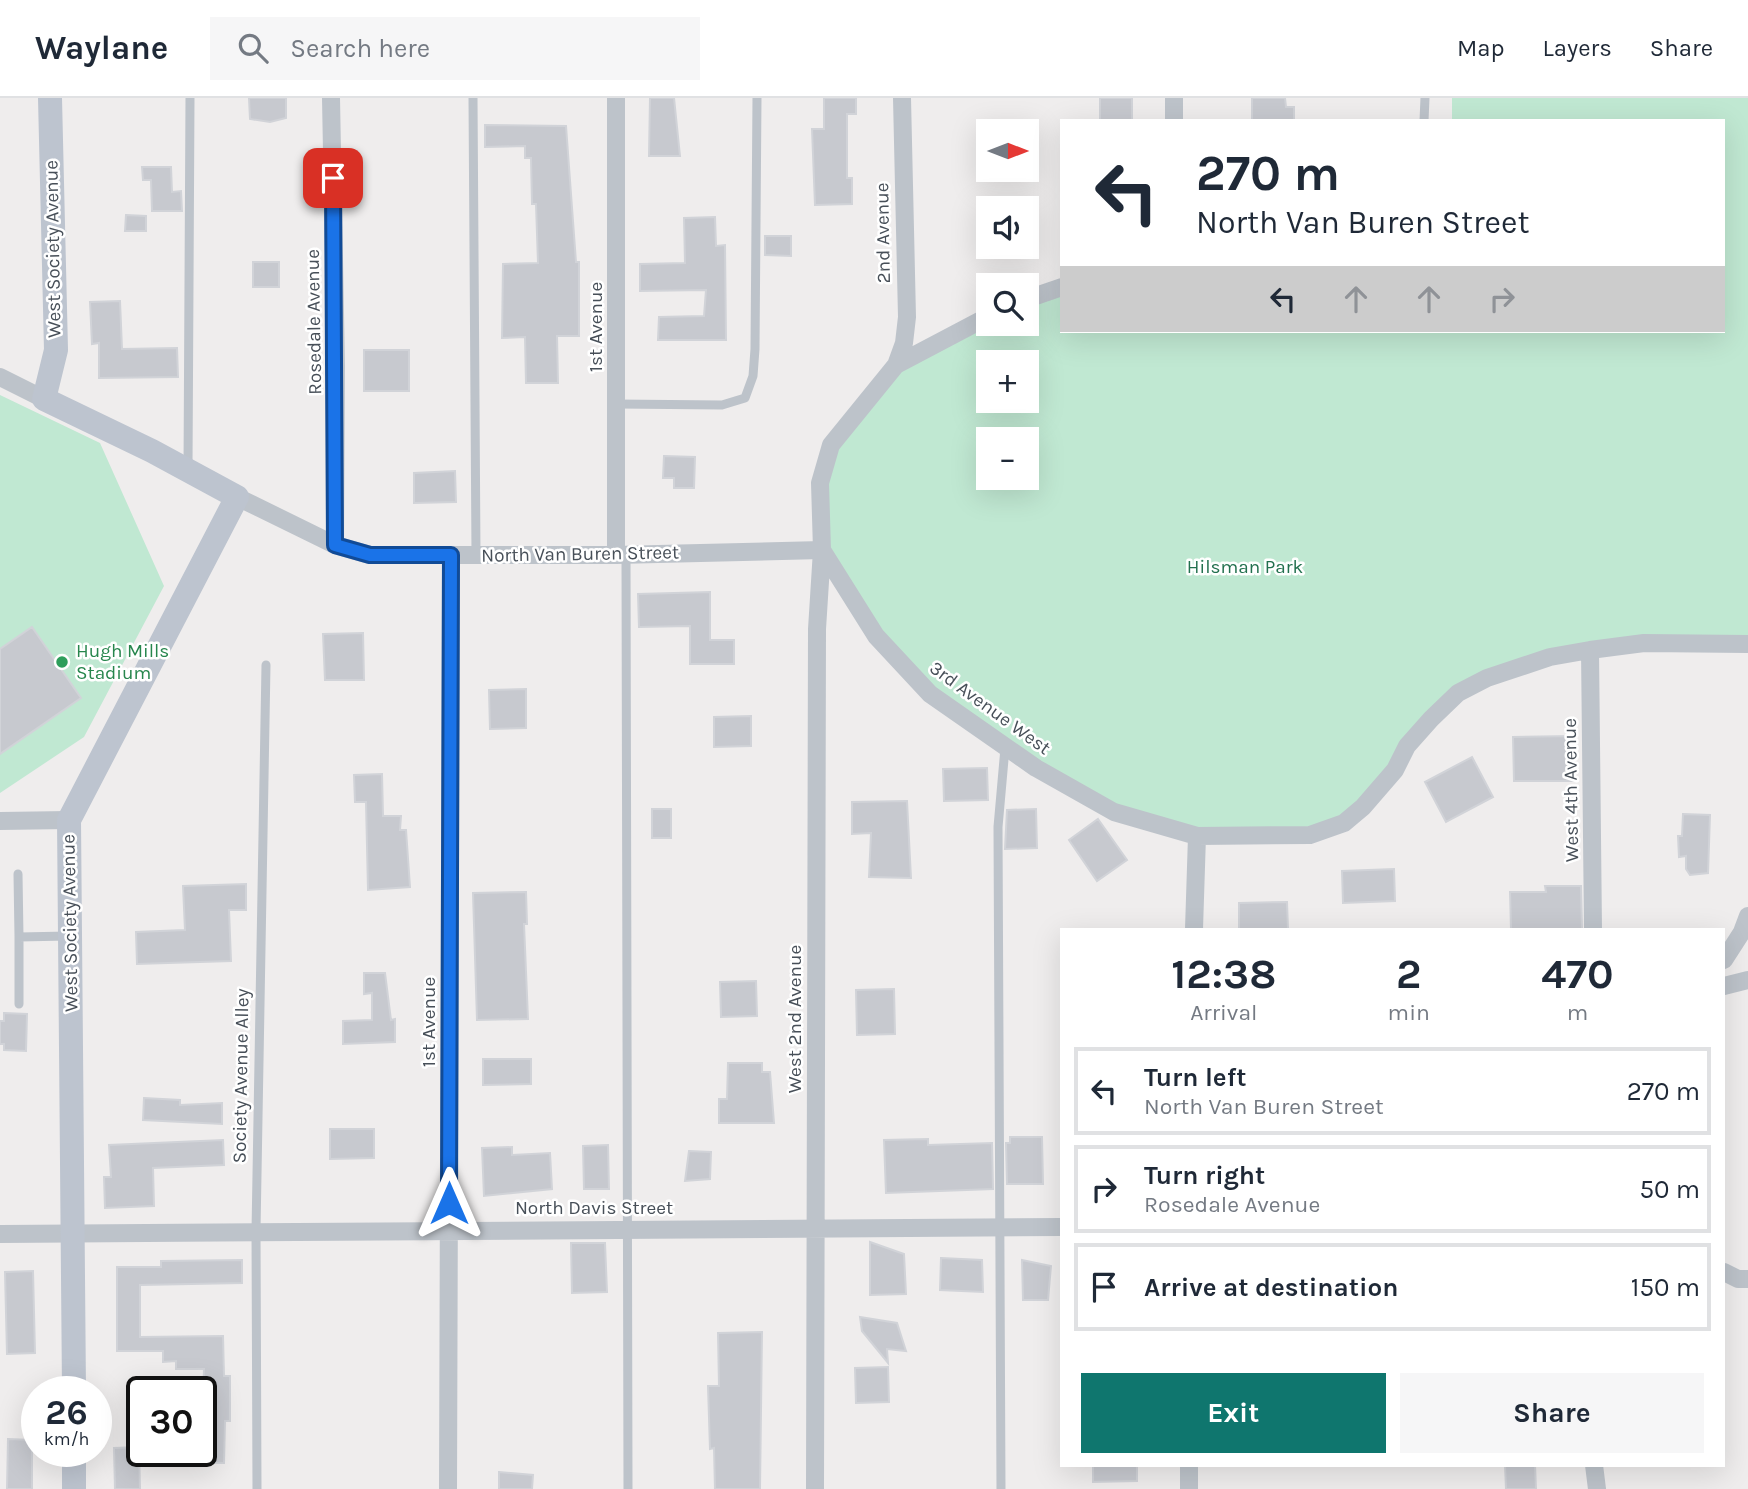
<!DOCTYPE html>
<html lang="en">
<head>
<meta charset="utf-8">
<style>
  :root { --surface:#fff; --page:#f6f6f7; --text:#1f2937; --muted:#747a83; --line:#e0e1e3; --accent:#0f766e }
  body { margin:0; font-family:Karla,sans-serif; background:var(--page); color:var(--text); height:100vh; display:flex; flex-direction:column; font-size:26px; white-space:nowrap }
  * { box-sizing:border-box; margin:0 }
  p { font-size:23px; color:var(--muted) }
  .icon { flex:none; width:38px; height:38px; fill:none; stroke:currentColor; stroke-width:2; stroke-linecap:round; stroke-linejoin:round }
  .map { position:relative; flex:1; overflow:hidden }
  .drawer { position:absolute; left:1060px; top:830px; width:665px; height:539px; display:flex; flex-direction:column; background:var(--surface); border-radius:0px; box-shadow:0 7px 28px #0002 }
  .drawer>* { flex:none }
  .banner { position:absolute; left:1060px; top:21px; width:665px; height:214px; border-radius:0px; box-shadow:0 7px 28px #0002; background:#fff; color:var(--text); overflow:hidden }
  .needle { width:46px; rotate:90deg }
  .controls { position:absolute; left:976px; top:21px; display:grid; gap:14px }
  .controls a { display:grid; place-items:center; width:63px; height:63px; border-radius:0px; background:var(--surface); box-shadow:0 7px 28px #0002; font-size:35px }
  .speed { position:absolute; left:21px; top:1278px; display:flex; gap:14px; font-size:35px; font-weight:700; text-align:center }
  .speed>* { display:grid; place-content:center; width:91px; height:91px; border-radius:50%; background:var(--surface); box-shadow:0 7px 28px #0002; line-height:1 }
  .speed small { font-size:18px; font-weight:400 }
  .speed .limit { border:4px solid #111; border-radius:10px; background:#fff; color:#111 }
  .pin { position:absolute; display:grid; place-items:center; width:60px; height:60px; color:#fff; margin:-30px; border-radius:14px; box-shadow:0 4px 10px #0006 }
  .me { position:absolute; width:77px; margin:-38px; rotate:0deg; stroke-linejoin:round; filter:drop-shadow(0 0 5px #0008) }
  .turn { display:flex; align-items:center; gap:24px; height:147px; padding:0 21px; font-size:32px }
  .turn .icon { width:91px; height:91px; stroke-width:2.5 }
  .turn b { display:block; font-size:49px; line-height:60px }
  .lanes { display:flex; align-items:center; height:66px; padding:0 21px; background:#0003; justify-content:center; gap:35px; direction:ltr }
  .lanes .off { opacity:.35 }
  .eta { display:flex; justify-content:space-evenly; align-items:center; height:119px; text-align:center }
  .eta b { font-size:42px; font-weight:700; line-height:49px }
  .primary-button { display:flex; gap:14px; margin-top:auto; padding:14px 21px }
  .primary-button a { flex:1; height:80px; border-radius:0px; background:var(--accent); color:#fff; font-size:28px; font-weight:700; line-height:80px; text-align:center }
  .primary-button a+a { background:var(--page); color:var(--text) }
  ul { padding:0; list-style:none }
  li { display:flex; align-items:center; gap:21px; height:88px; margin:0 14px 10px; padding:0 7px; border:4px solid var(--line); border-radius:0px }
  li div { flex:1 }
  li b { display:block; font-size:26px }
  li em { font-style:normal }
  header { display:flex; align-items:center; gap:42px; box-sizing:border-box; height:98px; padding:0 35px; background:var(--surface); border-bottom:2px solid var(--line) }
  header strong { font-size:33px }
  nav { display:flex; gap:38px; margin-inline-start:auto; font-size:24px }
  .search { width:490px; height:63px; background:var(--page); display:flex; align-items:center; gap:18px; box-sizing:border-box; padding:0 24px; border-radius:0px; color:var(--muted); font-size:26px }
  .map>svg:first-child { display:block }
</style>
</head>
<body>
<header>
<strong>Waylane</strong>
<div class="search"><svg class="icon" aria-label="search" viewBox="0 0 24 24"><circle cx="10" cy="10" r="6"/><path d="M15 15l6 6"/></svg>Search here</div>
<nav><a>Map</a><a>Layers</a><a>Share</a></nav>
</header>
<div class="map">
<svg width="1748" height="1391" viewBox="0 0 1748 1391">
  <rect width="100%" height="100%" fill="#efeded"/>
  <path fill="#c0e8d2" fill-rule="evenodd" d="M1452,0H1748V543L1642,541L1483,578L1334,727L1197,736L1080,695L906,571L826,454L821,386L832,348L892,277L989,226H1027V203L1062,190V233H1724V23H1452ZM989,264H1027V303H989ZM989,341H1027V380H989Z
    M0,297L100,345L164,488L84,639L0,695Z"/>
  <path fill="#c7c9cf" stroke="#d1d3d8" stroke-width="2" d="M249,0H286V20L270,24L250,21Z
    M650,0H674L680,58H649Z
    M824,0H856V16H847V80H852V106L815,107L812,31H824Z
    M1100,0H1132V23H1100Z
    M1252,0H1285L1286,9H1294V22H1252Z
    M485,27L566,28L576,164H579V238H557L558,285H526L525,239L502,240L503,166L538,165L536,106H532L531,60H525V48L485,49Z
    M142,69H171L172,94L181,93L182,113H152L151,82H143Z
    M126,117L146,118V133H125Z
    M715,119L716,148L725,147L726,242H658L659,219L704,218L706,192L640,193V166L685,165L684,120Z
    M765,138H791V158L765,157Z
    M253,164H279V189H253Z
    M120,203L122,251L177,250L178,279L99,280V245L92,246L90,204Z
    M364,252H409V293H364Z
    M664,358L695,359L694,390H674V380H663Z
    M455,373L456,404L414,405V375Z
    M710,494V542H734V566H690V528L639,529L638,496Z
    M32,529L81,600L0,656V551Z
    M363,535L364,582H325L323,536Z
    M526,591V630L490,631L489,592Z
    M751,618V648L714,649V619Z
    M1574,638L1575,683H1514L1513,639Z
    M1472,659L1493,699L1446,724L1425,684Z
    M987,670L988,702L944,703L943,671Z
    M382,676L383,718H401L400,732H406L410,789L368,792L366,704H355L354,677Z
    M907,703L911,780L869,779L871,735L852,736V704Z
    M652,711H671V740H652Z
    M1036,711L1037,750L1005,751L1007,712Z
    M1683,716L1710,717L1708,775L1690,777L1686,771V758L1679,759L1678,738H1682Z
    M1098,721L1127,762L1097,783L1069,742Z
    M1394,771L1395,803L1343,805L1342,773Z
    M246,786V812H229L231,863L137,866L136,834L185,832L183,788Z
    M1545,788H1581L1582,831H1511L1510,794H1546Z
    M526,794L527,826H524L528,921L477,922L473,795Z
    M1287,804L1288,831H1239V805Z
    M364,875H385L391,922L395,921V944L343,946V923L372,922V895L364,896Z
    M756,883L757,918L721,919L720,884Z
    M894,891L895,936L857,937L856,892Z
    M4,915L27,916L26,953L4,952V946H0V923H4Z
    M483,961H531V986L483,987Z
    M728,965H762V974H770L774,1025H719V1001H727Z
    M144,1000L180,1002V1007L222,1005V1026L143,1022Z
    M330,1031H374V1060L330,1061Z
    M1010,1039H1042L1043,1086H1007L1006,1045H1010Z
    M928,1041V1047L992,1045L993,1091L886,1095L884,1042Z
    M223,1042L224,1067L153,1070L154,1108L105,1110L104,1079H111L109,1047Z
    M608,1047L609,1091H584L583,1048Z
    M512,1049V1057L550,1055L552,1091L484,1098L482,1050Z
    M689,1053L711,1054L710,1081L685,1083Z
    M870,1144L904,1156L906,1196L870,1197Z
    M571,1145H605L607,1194L572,1195Z
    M941,1160L982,1162L983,1194L940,1192Z
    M242,1162V1185L140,1187V1239L223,1238L224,1278H230V1323H225L224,1365L176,1364V1353H201L204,1271H176V1263L163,1264V1253H117V1169H161V1163Z
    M1022,1162L1051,1168L1048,1202H1023Z
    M33,1173L35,1255L7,1256L5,1174Z
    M860,1219L897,1225L906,1253L887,1251L888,1265L862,1233Z
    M762,1234L760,1391H715L714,1350L710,1351L708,1288H719L718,1235Z
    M888,1269L889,1304L856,1305L855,1270Z
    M8,1341L32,1342V1391H7Z
    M139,1349L140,1391H115L114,1350Z
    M1093,1367H1137V1383L1093,1384Z
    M1505,1367H1535L1536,1391H1506Z
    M499,1374L533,1377L532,1391H499Z"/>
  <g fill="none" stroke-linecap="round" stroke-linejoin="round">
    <path stroke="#bdc3ca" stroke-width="9" d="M473,0L476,457
      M1424,23L1425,0
      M617,306L722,307L745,300L753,278L755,251L757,0
      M188,370L190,0
      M626,457L628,1391
      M18,776L19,839
      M19,906V839L68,838
      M257,1391L256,1133L266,567
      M1001,1391L998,729L1005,650"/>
    <path stroke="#bdc3ca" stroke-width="18" d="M331,0L336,268L335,447
      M616,0V457
      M1174,23V0
      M1027,201L1062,189
      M989,218L896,267L831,347L820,385L822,452L876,538L930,596L1036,670L1114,714L1197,738L1310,737L1344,725L1363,709L1395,672L1407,648L1431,621L1458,595L1487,580L1550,559L1590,552L1644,545L1748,546
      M896,267L904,245L907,219L902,0
      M0,279L44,301
      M237,399L335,447L370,457H616L822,452L817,531L815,1391
      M1590,552L1593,831
      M0,723L69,722
      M1194,831L1197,738
      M1724,862L1742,834L1748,818
      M1724,888L1748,882
      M0,1136L1062,1129
      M1724,1174L1738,1181H1748
      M1594,1367L1597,1391
      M448,1391L451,457
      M1189,1391V1367"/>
    <path stroke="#bdc4cf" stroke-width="24" d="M50,0L56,252L44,301L152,353L237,399L69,722L74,1293
      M74,1353V1391"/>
  </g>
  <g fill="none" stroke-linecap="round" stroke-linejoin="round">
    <g stroke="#114b97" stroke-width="18">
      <path id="route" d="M333,80L335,447L370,457H451L449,1105"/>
    </g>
    <use href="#route" stroke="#1a73e8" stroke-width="12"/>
  </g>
  <circle fill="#2e9e5b" stroke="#fff" stroke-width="2.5" cx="62" cy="564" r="7"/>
  <g text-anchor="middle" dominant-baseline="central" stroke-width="5" stroke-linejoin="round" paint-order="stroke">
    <g font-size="19" fill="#474f58" stroke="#fff">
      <text transform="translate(883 135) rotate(-91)">2nd Avenue</text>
      <text transform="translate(53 151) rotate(-91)">West Society Avenue</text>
      <text transform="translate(314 224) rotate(-91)">Rosedale Avenue</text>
      <text transform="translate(596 229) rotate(-90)">1st Avenue</text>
      <text transform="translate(580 456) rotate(-1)">North Van Buren Street</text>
      <text transform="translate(990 610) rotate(36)">3rd Avenue West</text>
      <text transform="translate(1571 692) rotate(-91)">West 4th Avenue</text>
      <text transform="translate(70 825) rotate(-91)">West Society Avenue</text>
      <text transform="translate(795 921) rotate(-90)">West 2nd Avenue</text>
      <text transform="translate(429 924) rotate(-90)">1st Avenue</text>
      <text transform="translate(241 978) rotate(-89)">Society Avenue Alley</text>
      <text x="594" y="1110">North Davis Street</text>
    </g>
    <g font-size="19" fill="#22704e" stroke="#fff">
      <text x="1245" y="469">Hilsman Park</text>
    </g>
    <g font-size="19" fill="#27864d" stroke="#fff" text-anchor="start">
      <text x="76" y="553">Hugh Mills<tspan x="76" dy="22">Stadium</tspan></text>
    </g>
  </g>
</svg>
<div class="controls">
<a><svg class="needle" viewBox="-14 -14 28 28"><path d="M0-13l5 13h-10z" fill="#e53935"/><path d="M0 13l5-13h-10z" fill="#747a83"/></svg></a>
<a><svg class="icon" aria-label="sound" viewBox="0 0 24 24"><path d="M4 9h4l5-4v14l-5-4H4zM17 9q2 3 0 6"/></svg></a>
<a><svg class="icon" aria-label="search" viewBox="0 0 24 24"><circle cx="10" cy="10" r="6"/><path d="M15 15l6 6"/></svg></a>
<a>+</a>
<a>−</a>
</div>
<div class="speed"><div>26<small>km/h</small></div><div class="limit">30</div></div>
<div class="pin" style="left:333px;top:80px;background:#d93025"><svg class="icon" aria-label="arrive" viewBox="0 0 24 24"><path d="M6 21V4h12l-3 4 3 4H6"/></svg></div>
<svg class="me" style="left:449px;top:1105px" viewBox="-20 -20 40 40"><path d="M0-17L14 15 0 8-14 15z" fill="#1a73e8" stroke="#fff" stroke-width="4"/></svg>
<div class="banner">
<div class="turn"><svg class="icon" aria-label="left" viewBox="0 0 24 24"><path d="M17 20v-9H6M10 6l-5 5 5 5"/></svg><div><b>270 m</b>North Van Buren Street</div></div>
<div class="lanes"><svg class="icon" aria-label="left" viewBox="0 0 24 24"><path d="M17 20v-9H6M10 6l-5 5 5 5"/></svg><svg class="icon off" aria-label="ahead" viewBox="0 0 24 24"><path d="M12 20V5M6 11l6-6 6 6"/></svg><svg class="icon off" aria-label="ahead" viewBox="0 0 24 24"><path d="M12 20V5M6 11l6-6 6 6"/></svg><svg class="icon off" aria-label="right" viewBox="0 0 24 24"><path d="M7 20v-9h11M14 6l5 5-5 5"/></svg></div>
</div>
<section class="drawer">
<div class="eta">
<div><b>12:38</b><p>Arrival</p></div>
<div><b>2</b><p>min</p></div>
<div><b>470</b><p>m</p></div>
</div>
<ul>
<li><svg class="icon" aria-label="left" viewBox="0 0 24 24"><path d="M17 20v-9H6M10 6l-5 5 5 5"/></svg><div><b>Turn left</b><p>North Van Buren Street</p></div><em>270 m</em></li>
<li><svg class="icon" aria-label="right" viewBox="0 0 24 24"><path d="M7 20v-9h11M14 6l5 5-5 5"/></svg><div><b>Turn right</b><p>Rosedale Avenue</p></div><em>50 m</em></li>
<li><svg class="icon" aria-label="arrive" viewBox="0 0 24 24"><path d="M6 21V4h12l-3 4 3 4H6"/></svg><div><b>Arrive at destination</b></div><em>150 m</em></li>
</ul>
<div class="primary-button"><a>Exit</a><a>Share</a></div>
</section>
</div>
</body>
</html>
